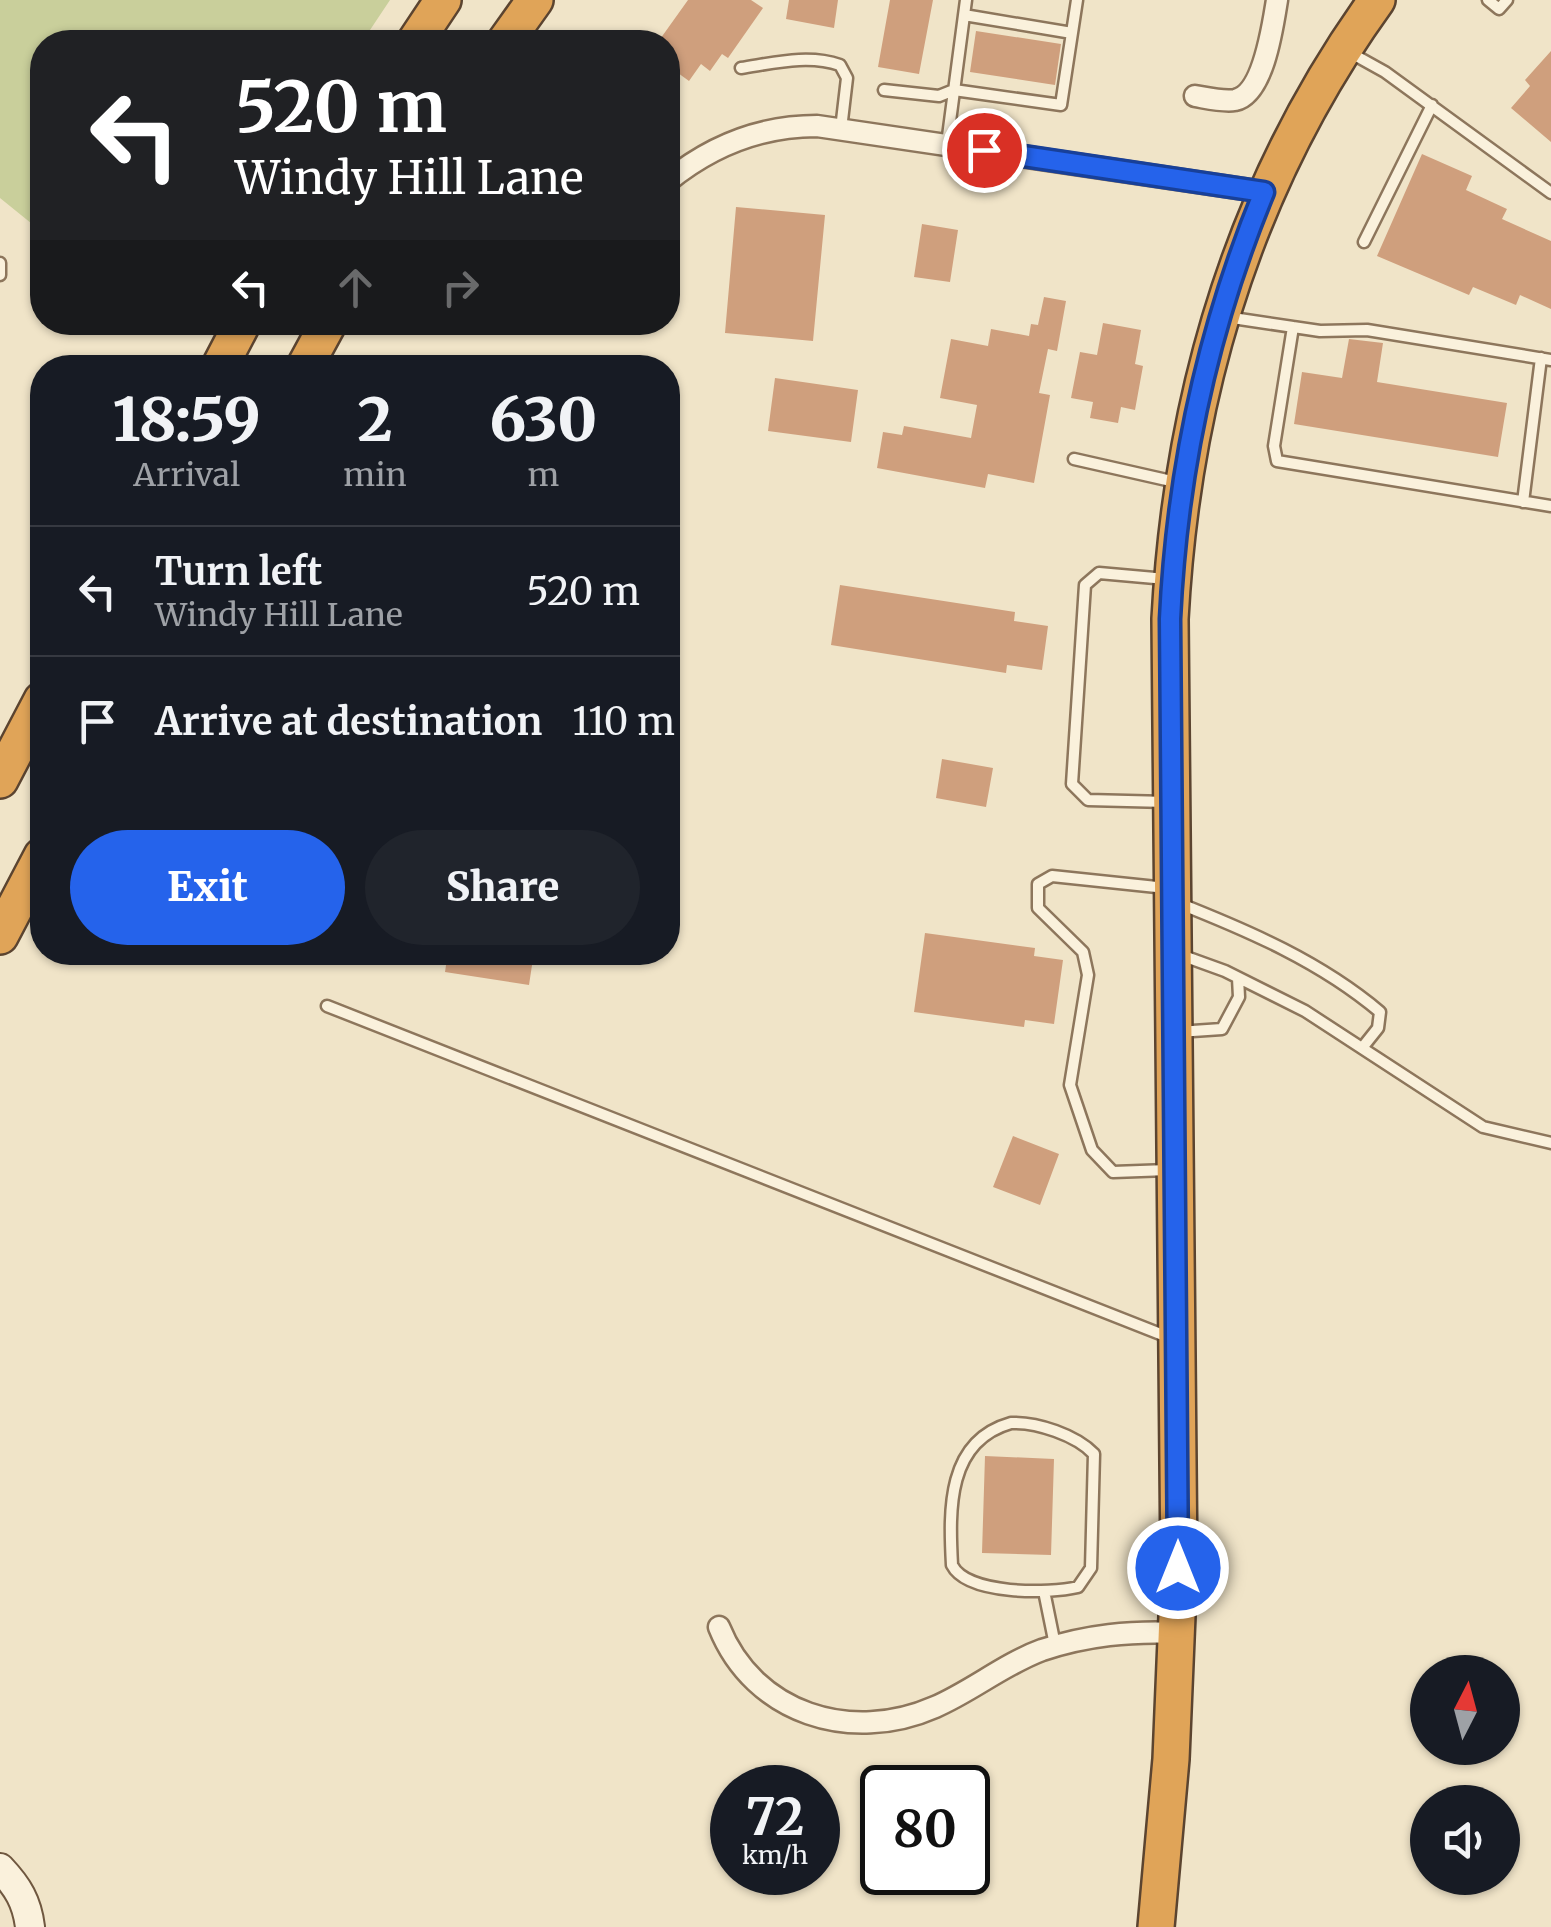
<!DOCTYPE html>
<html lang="en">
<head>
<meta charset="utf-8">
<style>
  :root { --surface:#171b24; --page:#20242c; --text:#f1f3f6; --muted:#9ea1a6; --line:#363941; --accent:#2563eb }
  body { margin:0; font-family:Merriweather,serif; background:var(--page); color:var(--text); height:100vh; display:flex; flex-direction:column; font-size:38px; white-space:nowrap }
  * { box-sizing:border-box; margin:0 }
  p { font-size:32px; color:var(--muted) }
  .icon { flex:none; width:55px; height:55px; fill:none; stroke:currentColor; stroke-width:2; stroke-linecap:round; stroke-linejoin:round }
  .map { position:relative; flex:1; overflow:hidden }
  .sheet { position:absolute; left:30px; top:355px; width:650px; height:610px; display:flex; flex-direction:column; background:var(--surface); border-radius:40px; box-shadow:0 2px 8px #0004 }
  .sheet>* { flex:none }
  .hud { position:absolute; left:30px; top:30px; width:650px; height:305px; border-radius:40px; box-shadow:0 2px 8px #0004; background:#202124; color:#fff; overflow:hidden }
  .needle { width:65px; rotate:6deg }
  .fabs { position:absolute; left:1410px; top:1655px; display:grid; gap:20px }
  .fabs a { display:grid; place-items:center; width:110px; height:110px; border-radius:50%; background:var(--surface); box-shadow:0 2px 8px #0004; font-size:50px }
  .speed { position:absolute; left:710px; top:1765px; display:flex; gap:20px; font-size:50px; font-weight:700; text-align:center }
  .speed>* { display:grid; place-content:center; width:130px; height:130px; border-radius:50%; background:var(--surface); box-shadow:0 2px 8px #0004; line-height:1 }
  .speed small { font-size:25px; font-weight:400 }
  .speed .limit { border:5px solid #111; border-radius:15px; background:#fff; color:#111 }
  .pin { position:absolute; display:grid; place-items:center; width:85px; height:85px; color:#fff; margin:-42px; border:5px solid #fff; border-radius:50%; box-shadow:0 2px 10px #0007 }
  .me { position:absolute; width:110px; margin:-55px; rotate:0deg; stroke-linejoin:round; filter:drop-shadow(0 0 8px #0008) }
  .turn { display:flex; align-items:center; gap:35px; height:210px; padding:0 40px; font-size:45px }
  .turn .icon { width:130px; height:130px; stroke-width:2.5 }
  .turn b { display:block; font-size:70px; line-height:85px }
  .lanes { display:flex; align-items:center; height:95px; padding:0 40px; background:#0003; justify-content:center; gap:50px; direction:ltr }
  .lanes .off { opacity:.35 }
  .eta { display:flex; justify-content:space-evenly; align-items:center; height:170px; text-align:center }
  .eta b { font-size:60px; font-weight:800; line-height:70px }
  .action { display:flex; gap:20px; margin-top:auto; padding:20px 40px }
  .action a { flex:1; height:115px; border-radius:60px; background:var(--accent); color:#fff; font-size:40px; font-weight:800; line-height:115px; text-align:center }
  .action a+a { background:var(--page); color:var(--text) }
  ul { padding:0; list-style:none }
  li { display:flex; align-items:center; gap:30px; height:130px; padding:0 40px; border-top:2px solid var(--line) }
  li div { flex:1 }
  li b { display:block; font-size:38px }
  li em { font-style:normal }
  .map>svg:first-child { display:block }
</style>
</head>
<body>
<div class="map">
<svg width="1551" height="1927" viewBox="0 0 1551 1927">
  <rect width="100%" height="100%" fill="#f0e4c8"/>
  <path fill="#c9cf9b" d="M0,0H390L362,42H42V232L0,198Z"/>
  <path fill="#cf9f7d" d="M688,0H751L763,8L728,58L722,54L710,71L701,64L689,81L678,73L668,89V42H658Z
    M789,0H838L834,28L786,19Z
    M890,0H933L919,74L878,67Z
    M976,31L1061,44L1055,85L970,72Z
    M1551,51V142L1511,108L1530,86L1525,80Z
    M1422,154L1472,176L1466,190L1507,209L1502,219L1551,241V309L1520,295L1516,305L1473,287L1469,295L1377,256Z
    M736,207L825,215L813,341L725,333Z
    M922,224L958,230L950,282L914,277Z
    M1044,297L1066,301L1057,351L1048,349L1039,393L1050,395L1034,483L988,474L985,488L877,468L883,432L902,435L904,426L971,438L977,405L940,398L951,339L988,346L991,329L1029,336L1031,324L1038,325Z
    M1103,323L1141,330L1135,364L1143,366L1135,410L1121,407L1118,423L1090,418L1093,402L1071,398L1080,352L1097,355Z
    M1349,339L1383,343L1377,382L1507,403L1498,457L1294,424L1302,372L1342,378Z
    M775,378L858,390L851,442L768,431Z
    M840,585L1015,612L1014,621L1048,626L1042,670L1007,665L1006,673L831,645Z
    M942,759L993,768L986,807L936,798Z
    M925,933L1035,948L1034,956L1063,960L1054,1024L1025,1020L1024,1027L914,1012Z
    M448,952H534L529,985L445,972Z
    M1013,1136L1059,1154L1040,1205L993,1187Z
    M985,1456L1054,1459L1051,1555L982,1553Z"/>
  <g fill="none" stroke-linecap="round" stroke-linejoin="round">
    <g stroke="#8d765c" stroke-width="15">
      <path id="lane" d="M1488,0L1499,9L1507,0
        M964,15L1072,33
        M1349,52L1385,72L1551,193
        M741,68C774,63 808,54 840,65L847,78L841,129
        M884,90L939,96L954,90L1061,105L1077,0
        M947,144L966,0
        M1364,242L1432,105
        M0,263V275
        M1226,317L1320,331L1367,330L1551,360
        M1293,327L1274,446L1277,461L1551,506
        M1074,459L1180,483
        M1523,502L1541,358
        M1166,579L1099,573L1085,585L1072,784L1088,800L1167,802
        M1166,888L1052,876L1038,884V908L1083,952L1088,975L1070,1085L1092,1150L1113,1172L1168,1170
        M1178,903C1249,931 1321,962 1380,1012L1378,1028L1362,1048
        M1178,954L1225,971L1305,1011L1483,1127L1551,1143
        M327,1006L1168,1337
        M1178,1032L1222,1029L1239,997L1238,978
        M1011,1423C1037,1422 1076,1435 1094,1454L1091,1568L1078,1587C1049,1594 967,1595 952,1565C949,1509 947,1441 1011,1423Z
        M1044,1591L1055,1645"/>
    </g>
    <g stroke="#8d765c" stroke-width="25">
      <path id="street" d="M1195,96C1207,98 1223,102 1235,100C1264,94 1273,24 1277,0
        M668,181C711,146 761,126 817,126L1264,192
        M719,1627C754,1714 851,1744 935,1707C972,1691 1004,1664 1042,1650C1088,1635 1130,1631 1177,1633"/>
    </g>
    <g stroke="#6f573f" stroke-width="32">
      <path id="secondary" d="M0,1868C18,1887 27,1902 30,1927"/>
    </g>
    <g stroke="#5b4430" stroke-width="40">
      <path id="highway" d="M415,42L443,0
        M505,42L535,0
        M219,368L243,322
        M304,368L329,322
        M0,780L42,700
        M0,936L42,856
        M1156,1927L1171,1759L1179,1568L1170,619C1182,394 1244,184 1377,0"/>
    </g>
    <use href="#lane" stroke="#faf1dc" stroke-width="10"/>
    <use href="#street" stroke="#faf1dc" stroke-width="20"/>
    <use href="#secondary" stroke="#faf1dc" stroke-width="28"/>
    <use href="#highway" stroke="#e0a458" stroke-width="35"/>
  </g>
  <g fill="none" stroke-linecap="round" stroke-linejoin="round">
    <g stroke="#184099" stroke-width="25">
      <path id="route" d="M984,150L1264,192C1207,330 1177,470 1170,619L1178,1568"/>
    </g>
    <use href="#route" stroke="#2563eb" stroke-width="18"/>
  </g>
</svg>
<div class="fabs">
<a><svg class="needle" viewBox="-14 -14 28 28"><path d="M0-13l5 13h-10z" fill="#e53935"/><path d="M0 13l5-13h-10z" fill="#9ea1a6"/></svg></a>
<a><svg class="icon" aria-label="sound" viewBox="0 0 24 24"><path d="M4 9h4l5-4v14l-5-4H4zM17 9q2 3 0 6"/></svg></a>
</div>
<div class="speed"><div>72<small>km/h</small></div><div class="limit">80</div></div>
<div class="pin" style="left:984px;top:150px;background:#d93025"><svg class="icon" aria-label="arrive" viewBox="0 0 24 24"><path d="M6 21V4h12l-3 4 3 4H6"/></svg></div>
<svg class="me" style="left:1178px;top:1568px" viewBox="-20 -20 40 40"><circle r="17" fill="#2563eb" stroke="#fff" stroke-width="3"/><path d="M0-11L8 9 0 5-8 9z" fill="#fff"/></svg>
<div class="hud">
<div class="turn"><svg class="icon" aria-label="left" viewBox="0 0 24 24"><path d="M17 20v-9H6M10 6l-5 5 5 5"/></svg><div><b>520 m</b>Windy Hill Lane</div></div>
<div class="lanes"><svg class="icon" aria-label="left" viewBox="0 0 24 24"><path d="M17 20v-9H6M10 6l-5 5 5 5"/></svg><svg class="icon off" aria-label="ahead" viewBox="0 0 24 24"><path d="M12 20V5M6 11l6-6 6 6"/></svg><svg class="icon off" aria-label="right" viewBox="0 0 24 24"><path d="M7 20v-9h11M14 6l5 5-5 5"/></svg></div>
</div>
<section class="sheet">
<div class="eta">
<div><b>18:59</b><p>Arrival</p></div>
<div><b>2</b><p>min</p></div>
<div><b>630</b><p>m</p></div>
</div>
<ul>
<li><svg class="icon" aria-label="left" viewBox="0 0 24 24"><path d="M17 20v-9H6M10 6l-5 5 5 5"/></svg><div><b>Turn left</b><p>Windy Hill Lane</p></div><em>520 m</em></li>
<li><svg class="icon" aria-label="arrive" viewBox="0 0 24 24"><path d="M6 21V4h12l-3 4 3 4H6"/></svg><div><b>Arrive at destination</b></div><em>110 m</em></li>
</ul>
<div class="action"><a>Exit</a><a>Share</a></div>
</section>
</div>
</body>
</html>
